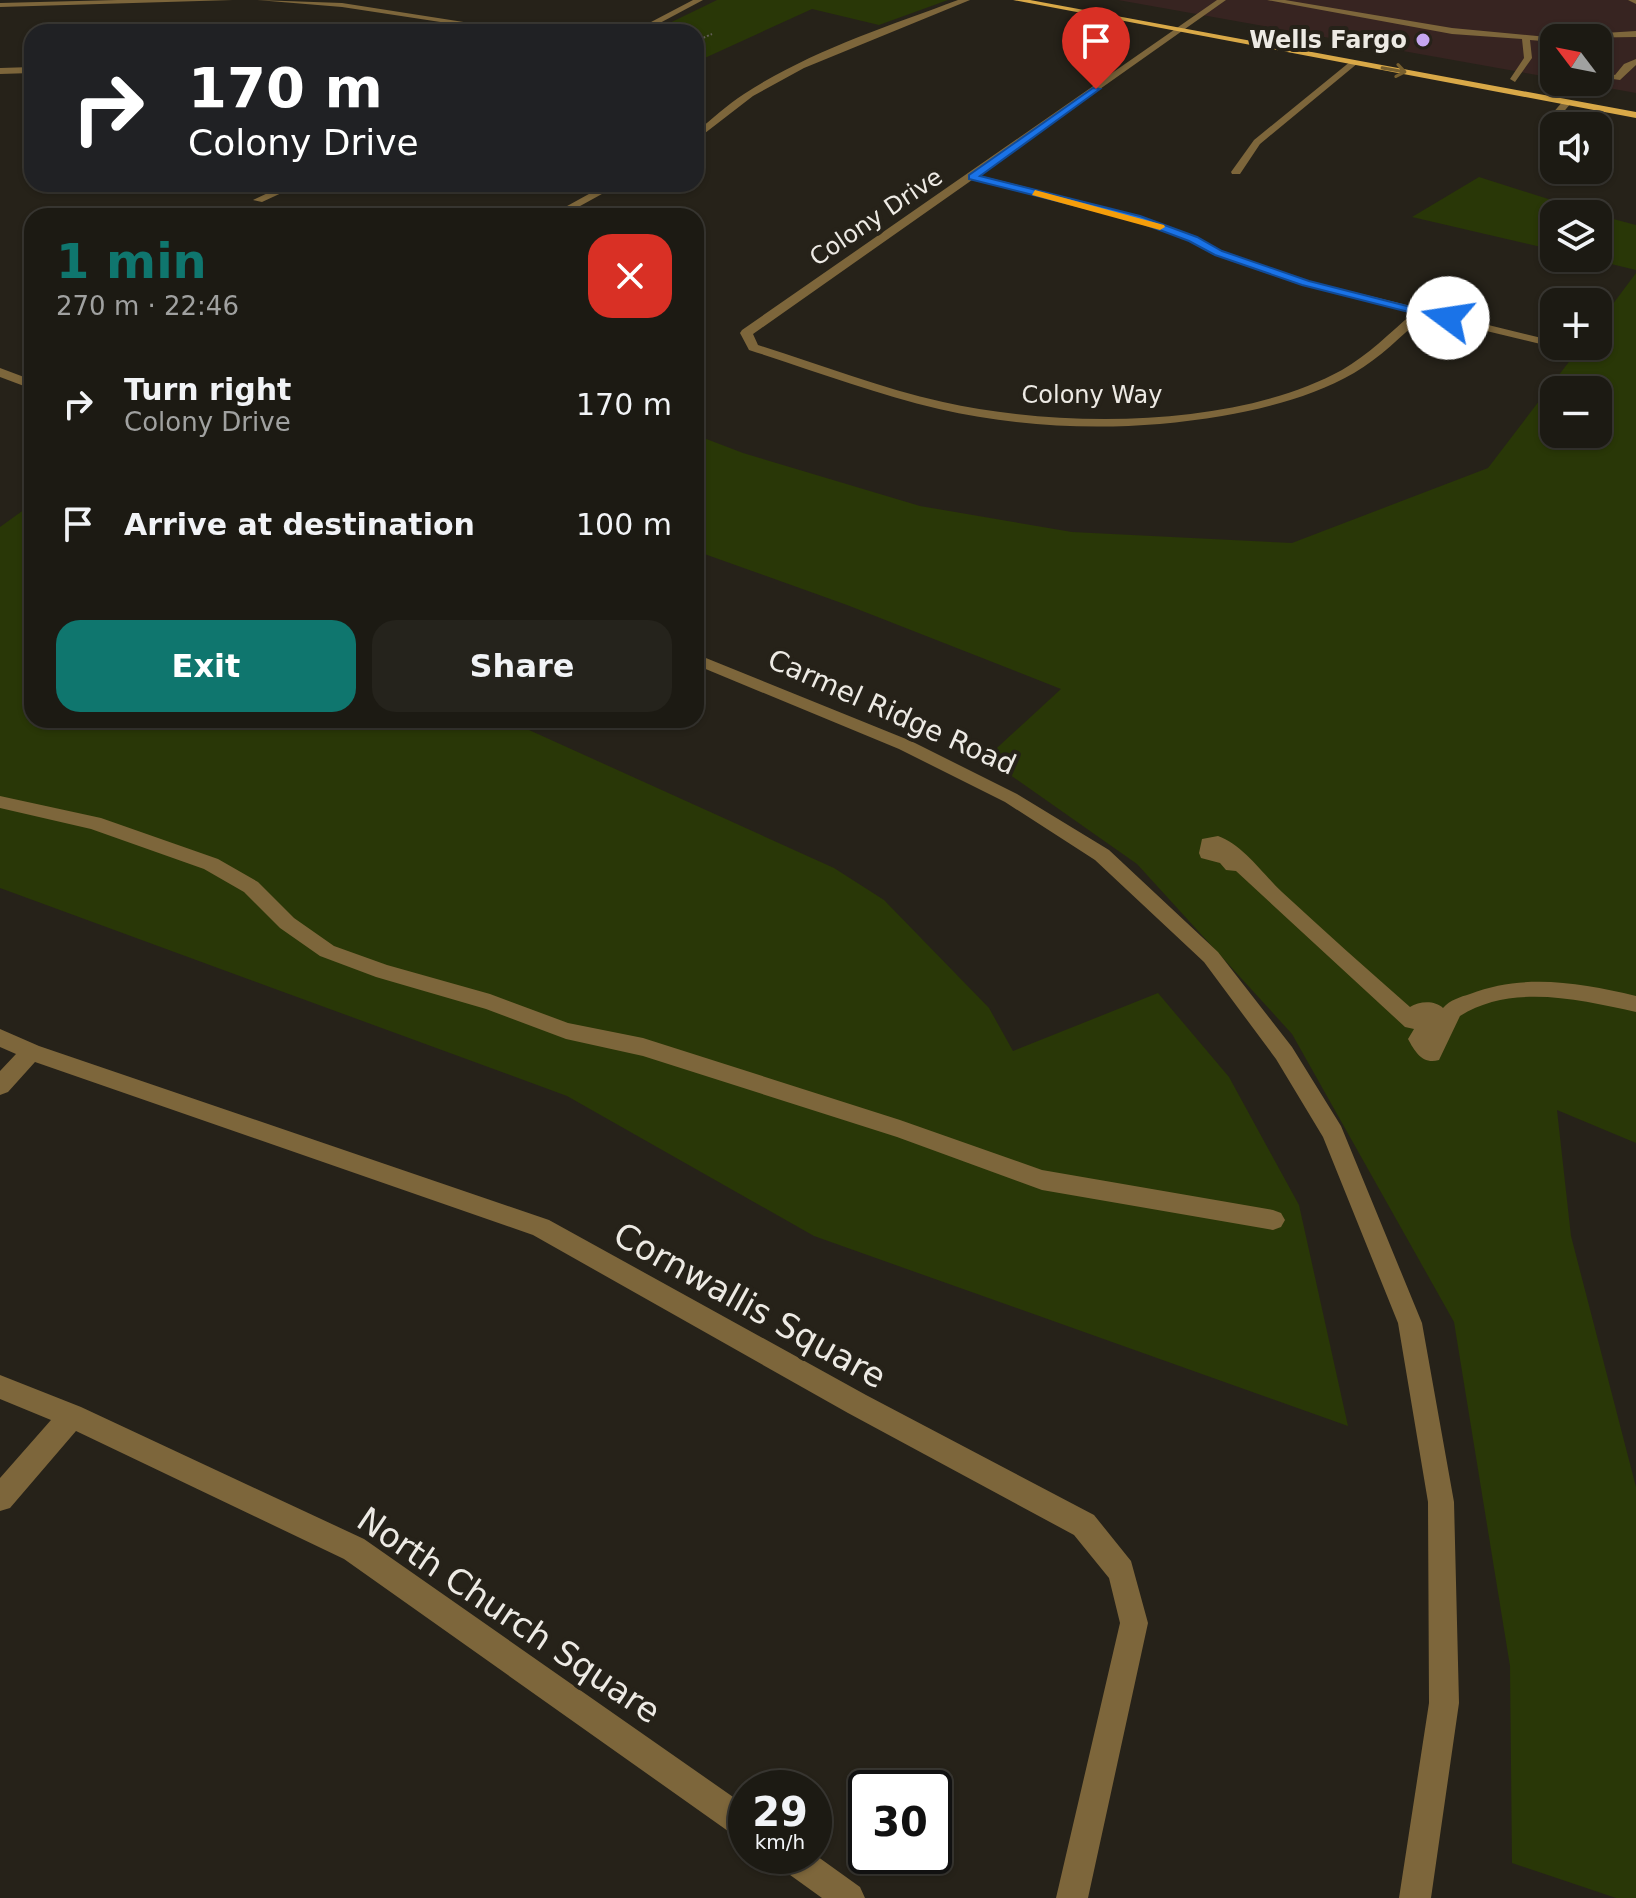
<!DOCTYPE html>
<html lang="en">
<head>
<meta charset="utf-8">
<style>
  :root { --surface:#1c1a13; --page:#25231c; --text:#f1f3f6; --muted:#a0a1a0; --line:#3a3833; --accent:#0f766e }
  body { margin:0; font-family:"DejaVu Sans",sans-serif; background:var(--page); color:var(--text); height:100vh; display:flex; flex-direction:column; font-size:30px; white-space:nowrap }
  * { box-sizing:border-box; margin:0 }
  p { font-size:26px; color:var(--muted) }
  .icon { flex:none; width:44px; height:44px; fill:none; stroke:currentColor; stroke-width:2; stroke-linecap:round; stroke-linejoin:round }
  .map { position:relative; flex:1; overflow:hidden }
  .side { position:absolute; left:24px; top:208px; width:680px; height:520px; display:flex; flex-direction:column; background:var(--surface); border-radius:24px; box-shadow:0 2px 6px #0004,0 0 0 2px var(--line) }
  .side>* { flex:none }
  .hud { position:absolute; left:24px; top:24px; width:680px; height:168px; border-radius:24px; box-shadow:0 2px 6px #0004,0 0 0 2px var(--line); background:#202124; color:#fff; overflow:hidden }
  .needle { width:52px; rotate:302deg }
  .fabs { position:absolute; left:1540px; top:24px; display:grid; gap:16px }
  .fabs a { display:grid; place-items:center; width:72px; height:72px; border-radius:16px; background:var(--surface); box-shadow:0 2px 6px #0004,0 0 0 2px var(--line); font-size:40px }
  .speed { position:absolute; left:728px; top:1770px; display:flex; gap:16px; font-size:40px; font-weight:700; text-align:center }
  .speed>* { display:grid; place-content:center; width:104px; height:104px; border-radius:50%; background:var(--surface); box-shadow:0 2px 6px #0004,0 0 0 2px var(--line); line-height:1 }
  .speed small { font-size:20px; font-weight:400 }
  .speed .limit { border:4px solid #111; border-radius:12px; background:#fff; color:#111 }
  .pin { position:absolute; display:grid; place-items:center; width:68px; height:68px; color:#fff; margin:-82px -34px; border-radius:50% 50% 50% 0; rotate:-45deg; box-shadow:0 0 8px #0007 }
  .pin .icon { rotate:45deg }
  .me { position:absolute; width:88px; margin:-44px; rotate:284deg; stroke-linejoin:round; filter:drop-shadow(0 0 6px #0008) }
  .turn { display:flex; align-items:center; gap:28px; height:168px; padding:0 32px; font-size:36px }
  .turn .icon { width:104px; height:104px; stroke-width:2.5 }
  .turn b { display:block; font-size:56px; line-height:68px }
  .round { display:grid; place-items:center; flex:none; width:84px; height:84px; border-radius:24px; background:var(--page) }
  .overview { display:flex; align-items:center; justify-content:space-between; height:136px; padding:0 32px }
  h1 { font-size:48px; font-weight:800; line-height:60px; color:var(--accent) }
  .primary-button { display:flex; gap:16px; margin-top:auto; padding:16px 32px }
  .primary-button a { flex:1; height:92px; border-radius:24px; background:var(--accent); color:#fff; font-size:32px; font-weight:800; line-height:92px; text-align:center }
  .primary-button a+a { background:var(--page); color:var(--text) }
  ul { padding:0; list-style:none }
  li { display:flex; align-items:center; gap:24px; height:120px; padding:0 32px }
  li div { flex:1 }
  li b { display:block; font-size:30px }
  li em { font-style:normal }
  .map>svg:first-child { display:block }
</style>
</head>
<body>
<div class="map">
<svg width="1636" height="1898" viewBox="0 0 1636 1898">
  <rect width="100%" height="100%" fill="#262219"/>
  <path fill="#372421" d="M1118,0H1636V93L1575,82H1598V38H1554V78Z"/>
  <path fill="#293707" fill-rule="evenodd" d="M717,0H948L879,25L812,9L696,62V32H651Z
    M1479,177L1595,214H1554V250L1412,217Z
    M1598,215L1636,225V270L1586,258H1598Z
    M1636,273V1143L1557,1110L1571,1236L1636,1487V1898H1616L1512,1863L1510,1666L1454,1322L1292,1034L1137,864L986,758L1061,689L847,605L696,551V435L743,453L920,506L1072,532L1292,543L1488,468L1581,346H1598V324ZM1554,390H1598V434H1554Z
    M32,504V720H507L834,868L884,900L989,1008L1013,1051L1158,993L1229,1077L1299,1205L1348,1426L814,1236L567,1096L0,888V527Z"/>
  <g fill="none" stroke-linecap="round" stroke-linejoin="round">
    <path stroke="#635f57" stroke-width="2" stroke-dasharray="2 2" stroke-linecap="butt" d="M696,41L712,34"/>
    <path fill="#7d663b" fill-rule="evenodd" d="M117,0H233L0,7V3Z
      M257,0L342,3L527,32H506L342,7Z
      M693,0H703L643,32H632Z
      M958,0H970L804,68L753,96L696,140V132C712,119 727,105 744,94C810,51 886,27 958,0Z
      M1217,0H1226L978,175L1140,216L1197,237L1222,251L1309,281L1554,341V346L1586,349V355L1424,316C1401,336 1380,358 1354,373C1315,396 1266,408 1222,416C1128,432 1032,430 939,409C875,394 812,370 749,350L740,333L742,330ZM972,180L1132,220L1189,241L1214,255L1301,285L1413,313C1390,333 1368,355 1342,370C1234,429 1060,428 943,402C880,388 819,364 758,345L753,334Z
      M1267,0H1285L1452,28L1558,38H1554V42L1530,40L1532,58L1515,82L1510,79L1524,58L1522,39L1452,34Z
      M1628,0H1636V4Z
      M1636,31V37L1568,38L1572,35Z
      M1636,59V65L1620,80L1598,77V71L1615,75L1624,64Z
      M1351,61L1358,63L1260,144L1240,174H1232L1231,172L1254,140Z
      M32,67V73L0,74V68Z
      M1564,100L1572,102L1548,130L1554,140V147L1542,140L1538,130Z
      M287,184H301L262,202L253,200Z
      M607,184H620L562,216H549Z
      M0,368L32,380V389L0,377Z
      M696,654L911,741L1017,794L1109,850L1218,952L1292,1047L1341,1126L1422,1323L1454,1502L1459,1703L1431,1898H1399L1429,1703L1428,1502L1398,1323L1323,1137L1276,1059L1204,962L1095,860L1005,802L899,749L696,665Z
      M0,796L101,818L218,859L258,882L294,918L334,946L387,965L490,994L568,1023L643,1038L900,1120L1042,1170L1273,1210L1281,1213L1285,1220L1281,1227L1273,1230L1042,1190L897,1137L643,1056L566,1039L486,1009L376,977L320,956L280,928L244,892L204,869L91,829L0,808Z
      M1218,836C1242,844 1263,874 1282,892C1324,931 1367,969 1410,1007C1419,1001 1435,1000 1443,1008C1450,1000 1460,997 1470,994C1525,973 1580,983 1636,996V1012C1581,1000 1512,983 1460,1016L1439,1060C1423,1065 1415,1052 1408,1039L1414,1029L1405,1027L1236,871L1226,870L1220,863L1201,858L1199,853L1202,839Z
      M0,1029L39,1046L549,1220L866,1395L1094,1515L1131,1561L1148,1623L1088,1898H1056L1120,1623L1109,1578L1074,1535L848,1413L533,1235L35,1062L8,1092L0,1095V1071L16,1054L0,1047Z
      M0,1375L81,1407L364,1539L746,1806V1840L735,1836L344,1559L76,1431L10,1508L0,1511V1478L51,1420L0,1399Z
      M814,1854L860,1887L865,1898H822L779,1867L774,1856Z"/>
    <path fill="#d9a948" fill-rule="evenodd" d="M1013,0H1030L1636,112V118Z"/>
  </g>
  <defs><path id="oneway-shaft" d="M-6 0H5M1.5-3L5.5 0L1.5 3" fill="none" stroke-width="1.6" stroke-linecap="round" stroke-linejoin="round" transform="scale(2)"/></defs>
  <use stroke="#775f2e" href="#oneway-shaft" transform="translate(1394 70) rotate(10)"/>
  <path fill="#1a73e8" stroke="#114b97" stroke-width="2" d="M1093,88L1100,89L980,176L1140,216L1197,237L1222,251L1309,281L1454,318L1448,322L1302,285L1215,255L1189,241L1133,220L969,179V175Z"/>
  <path fill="#f59e0b" d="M1035,190L1164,225L1165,227L1160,230L1032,195Z"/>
  <circle fill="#c5a7f1" stroke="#262219" stroke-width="3" cx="1423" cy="40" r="8"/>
  <g text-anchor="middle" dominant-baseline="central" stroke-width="8" stroke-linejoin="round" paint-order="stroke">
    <g font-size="24" font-weight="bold" fill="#edeae4" stroke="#262219" text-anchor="end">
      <text x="1407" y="40">Wells Fargo</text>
    </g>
    <g font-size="24" fill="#edeae4" stroke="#262219">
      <text transform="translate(876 217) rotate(-34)">Colony Drive</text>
      <text x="1092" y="395">Colony Way</text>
    </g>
    <g font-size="28" fill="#edeae4" stroke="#262219">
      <text transform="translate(892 712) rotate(24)">Carmel Ridge Road</text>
    </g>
    <g font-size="34" fill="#edeae4" stroke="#262219">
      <text transform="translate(750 1305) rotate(29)">Cornwallis Square</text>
      <text transform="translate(509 1615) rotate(34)">North Church Square</text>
    </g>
  </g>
</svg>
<div class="fabs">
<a><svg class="needle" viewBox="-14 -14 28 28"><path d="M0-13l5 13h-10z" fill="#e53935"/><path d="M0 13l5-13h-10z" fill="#a0a1a0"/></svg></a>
<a><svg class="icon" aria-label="sound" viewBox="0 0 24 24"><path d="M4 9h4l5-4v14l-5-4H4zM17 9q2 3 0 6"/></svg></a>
<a><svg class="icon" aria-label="layers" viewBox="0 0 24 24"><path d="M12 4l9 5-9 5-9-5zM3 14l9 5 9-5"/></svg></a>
<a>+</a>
<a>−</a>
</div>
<div class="speed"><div>29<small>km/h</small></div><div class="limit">30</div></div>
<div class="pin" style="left:1096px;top:89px;background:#d93025"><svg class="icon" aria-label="arrive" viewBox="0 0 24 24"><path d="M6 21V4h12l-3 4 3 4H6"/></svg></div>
<svg class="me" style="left:1448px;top:318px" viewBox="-20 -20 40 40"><circle r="19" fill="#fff"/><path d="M0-13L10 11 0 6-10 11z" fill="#1a73e8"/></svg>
<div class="hud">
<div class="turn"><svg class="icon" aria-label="right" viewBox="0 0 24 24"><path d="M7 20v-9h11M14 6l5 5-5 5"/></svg><div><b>170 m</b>Colony Drive</div></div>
</div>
<section class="side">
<div class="overview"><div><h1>1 min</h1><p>270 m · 22:46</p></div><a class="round" style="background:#d93025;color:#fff"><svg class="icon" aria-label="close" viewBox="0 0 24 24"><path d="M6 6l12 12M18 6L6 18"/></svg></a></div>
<ul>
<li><svg class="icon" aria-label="right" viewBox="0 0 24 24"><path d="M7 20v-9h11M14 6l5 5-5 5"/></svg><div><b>Turn right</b><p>Colony Drive</p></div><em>170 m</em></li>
<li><svg class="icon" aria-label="arrive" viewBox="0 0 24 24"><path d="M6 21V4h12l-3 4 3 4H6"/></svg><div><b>Arrive at destination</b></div><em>100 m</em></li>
</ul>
<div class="primary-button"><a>Exit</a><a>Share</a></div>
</section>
</div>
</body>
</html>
